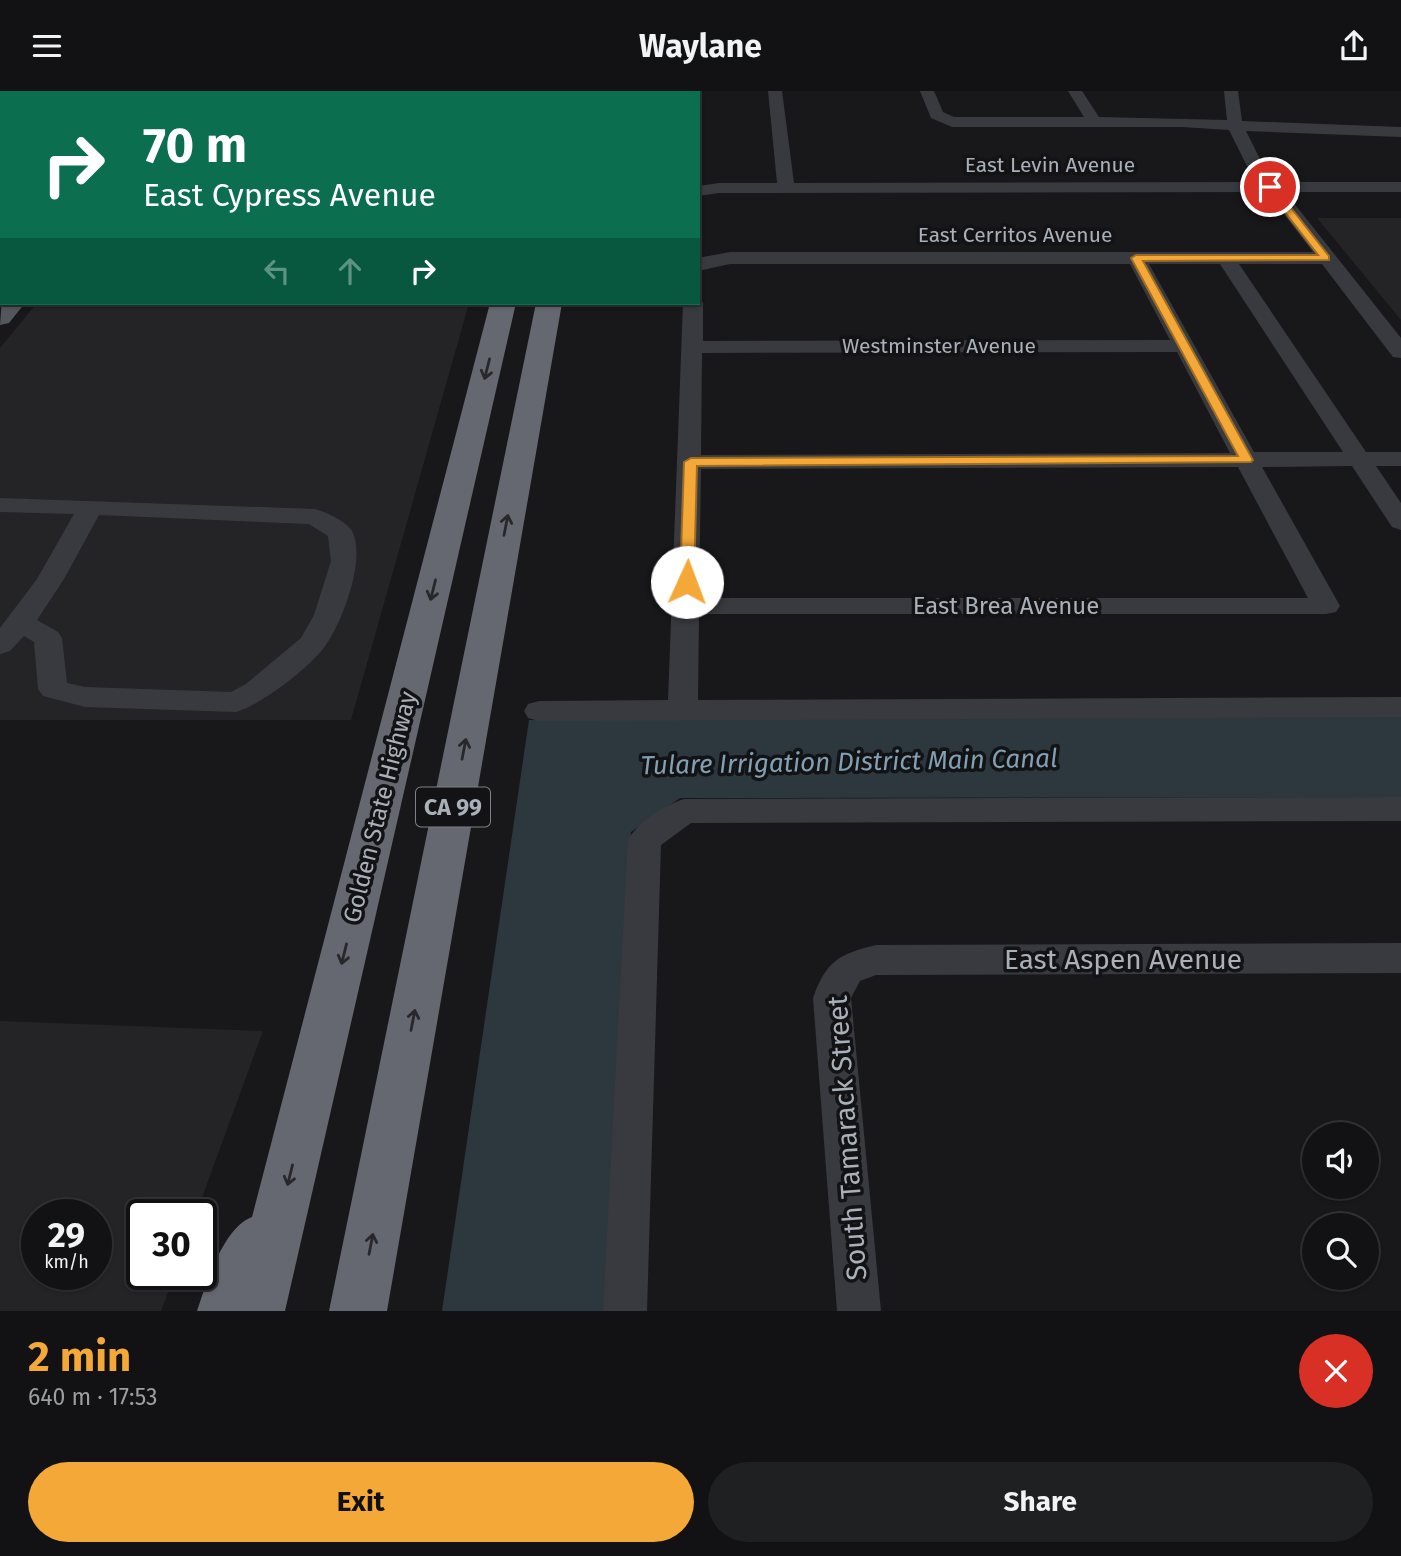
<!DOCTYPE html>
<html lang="en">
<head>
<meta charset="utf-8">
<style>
  :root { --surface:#121214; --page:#1f2022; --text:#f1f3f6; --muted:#9c9ea0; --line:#313234; --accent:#f3a837 }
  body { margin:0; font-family:"Fira Sans",sans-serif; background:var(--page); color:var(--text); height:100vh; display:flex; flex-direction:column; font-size:26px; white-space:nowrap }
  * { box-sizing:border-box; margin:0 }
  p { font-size:23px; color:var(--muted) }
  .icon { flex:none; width:38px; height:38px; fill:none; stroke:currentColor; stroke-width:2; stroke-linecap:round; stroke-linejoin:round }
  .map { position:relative; height:1220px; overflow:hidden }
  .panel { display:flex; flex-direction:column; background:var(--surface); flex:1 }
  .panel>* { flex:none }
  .guide { position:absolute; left:0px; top:0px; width:700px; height:214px; box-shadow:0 2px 5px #0004,0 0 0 2px var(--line); background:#0b6e4f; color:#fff; overflow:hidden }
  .fabs { position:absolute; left:1302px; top:1031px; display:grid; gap:14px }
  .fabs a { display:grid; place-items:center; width:77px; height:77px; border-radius:50%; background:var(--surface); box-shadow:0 2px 5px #0004,0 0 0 2px var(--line); font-size:35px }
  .speed { position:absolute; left:21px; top:1108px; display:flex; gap:14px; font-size:35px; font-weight:700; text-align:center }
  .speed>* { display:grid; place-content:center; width:91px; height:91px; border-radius:50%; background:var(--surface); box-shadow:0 2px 5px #0004,0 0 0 2px var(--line); line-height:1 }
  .speed small { font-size:18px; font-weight:400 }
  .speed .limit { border:4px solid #111; border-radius:10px; background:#fff; color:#111 }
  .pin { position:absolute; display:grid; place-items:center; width:60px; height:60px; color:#fff; margin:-30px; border:4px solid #fff; border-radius:50%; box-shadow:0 2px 7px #0007 }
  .me { position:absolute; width:77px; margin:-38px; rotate:2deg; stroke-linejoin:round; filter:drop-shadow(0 0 5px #0008) }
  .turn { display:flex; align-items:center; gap:24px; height:147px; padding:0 28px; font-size:32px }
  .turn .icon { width:91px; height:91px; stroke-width:2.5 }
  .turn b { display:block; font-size:49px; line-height:60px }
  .lanes { display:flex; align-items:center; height:66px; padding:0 28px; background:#0003; justify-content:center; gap:35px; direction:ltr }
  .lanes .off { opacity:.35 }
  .round { display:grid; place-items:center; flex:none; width:74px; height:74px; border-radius:37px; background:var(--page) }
  .headline { display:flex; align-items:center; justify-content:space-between; height:119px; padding:0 28px }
  h1 { font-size:42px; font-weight:700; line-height:52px; color:var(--accent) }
  .primary-button { display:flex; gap:14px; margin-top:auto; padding:14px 28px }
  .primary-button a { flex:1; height:80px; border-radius:42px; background:var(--accent); color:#111; font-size:28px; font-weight:700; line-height:80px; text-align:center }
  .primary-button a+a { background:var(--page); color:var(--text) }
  header { display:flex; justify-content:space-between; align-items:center; height:91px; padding:0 28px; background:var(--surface); font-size:32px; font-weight:700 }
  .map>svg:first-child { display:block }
</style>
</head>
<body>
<header><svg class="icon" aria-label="menu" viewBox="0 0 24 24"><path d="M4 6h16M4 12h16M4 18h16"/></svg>Waylane<svg class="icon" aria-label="share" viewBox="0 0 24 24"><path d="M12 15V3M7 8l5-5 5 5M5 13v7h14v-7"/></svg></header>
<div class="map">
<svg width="1401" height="1220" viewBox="0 0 1401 1220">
  <rect width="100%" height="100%" fill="#18181a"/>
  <path fill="#242427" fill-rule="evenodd" d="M211,0H530L209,2Z
    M1317,127H1401V229Z
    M37,212H469L351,629H0V257Z
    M0,930L263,940L196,1123L142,1124V1183H175L161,1220H0ZM37,1124H96V1183H37Z"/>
  <path fill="#2d383e" d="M1401,625V706L680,707L631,741L608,1220H442L529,629Z"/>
  <path fill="#414246" stroke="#515358" stroke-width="2" d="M505,0H522V2H505Z"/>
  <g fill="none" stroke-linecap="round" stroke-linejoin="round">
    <path fill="#393a3f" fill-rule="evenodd" d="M215,0H229L214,2Z
      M477,0H491L476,2Z
      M619,0H633V2H619Z
      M768,0H782L794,92L1259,91L1247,75L1229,39L1181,36H952L931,27L920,0H934L943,21L954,26H1084L1068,0H1082L1099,26L1227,29L1224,0H1238L1242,30L1401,36V46L1246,40L1263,74L1276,91H1401V101H1285L1401,247V267L1393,266L1322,173H1239L1366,361H1401V375H1376L1401,412V439L1392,436L1352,375L1262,376L1340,515L1336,521L1326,523H699L698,609L1401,606V626L539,630L528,627L524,620L528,613L539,610L668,609L683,212H698V207L703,212V250L1170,249L1130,173H730L698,180V167L730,161H1313L1267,101L719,102L698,105V95L719,92H777ZM1149,173H1220L1343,361H1254ZM1177,261L1230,362L701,364L702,262ZM1238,376L1308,507H699L701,378Z
      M0,94H2V104H0Z
      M0,407L315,418C326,421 346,430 352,440C367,468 341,535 323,558C307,578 261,614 236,621L85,616L43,605L38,598L34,551L24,545L10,560L0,563V537L37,488L74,423L0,421ZM99,424L309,433L328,445L331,470L314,524L301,547L246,593L231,601L85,596L67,592L62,547L58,541L37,529L64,488Z
      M1401,706V730L691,732L661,754L647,1220H603L628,749C638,731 665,714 684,708Z
      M1401,852V882L876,884L860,890L851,907L881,1220H837L813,907C826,870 839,863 876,854Z"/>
    <path fill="#55575e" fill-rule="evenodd" d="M182,0H202L181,2Z
      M2,208V212H25L9,232L0,234Z"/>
    <path fill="#656870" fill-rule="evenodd" d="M545,0H565V2H545Z
      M579,0H599L579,2Z
      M490,212H516L285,1220H197C206,1193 223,1137 252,1126Z
      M536,212H562L387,1220H329Z"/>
  </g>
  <defs><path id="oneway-shaft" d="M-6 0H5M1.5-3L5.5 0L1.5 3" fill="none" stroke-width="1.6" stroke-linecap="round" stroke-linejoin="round" transform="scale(1.75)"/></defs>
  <g stroke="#28282c">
    <use href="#oneway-shaft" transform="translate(487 278) rotate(104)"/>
    <use href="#oneway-shaft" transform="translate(506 434) rotate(-79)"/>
    <use href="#oneway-shaft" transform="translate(433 499) rotate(104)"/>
    <use href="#oneway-shaft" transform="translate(464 658) rotate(-79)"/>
    <use href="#oneway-shaft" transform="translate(344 863) rotate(104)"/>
    <use href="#oneway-shaft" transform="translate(413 929) rotate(-79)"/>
    <use href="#oneway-shaft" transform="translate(290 1084) rotate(104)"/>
    <use href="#oneway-shaft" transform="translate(371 1153) rotate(-79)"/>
  </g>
  <path fill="#f3a837" stroke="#9e6d24" stroke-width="2" d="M1267,94H1273L1329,165V169L1143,170L1253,369L1251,371L697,375L694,491L687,495L680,491L684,371L691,367L1238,365L1131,167L1136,164H1318L1267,98Z"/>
  <g text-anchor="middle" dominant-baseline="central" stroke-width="7" stroke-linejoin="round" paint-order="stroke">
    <g font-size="21" fill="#aab0ba" stroke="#131315">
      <text x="1050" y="74">East Levin Avenue</text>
      <text x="1015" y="144">East Cerritos Avenue</text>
      <text x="939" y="255">Westminster Avenue</text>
    </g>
    <rect fill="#131315" stroke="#7d8188" stroke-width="2" x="416" y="696.5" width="74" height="39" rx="5"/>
    <g font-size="23" font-weight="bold" fill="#aab0ba">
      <text x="453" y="716">CA 99</text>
    </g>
    <g font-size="24" fill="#aab0ba" stroke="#131315">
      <text x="1006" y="515">East Brea Avenue</text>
      <text transform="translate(380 716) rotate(-76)">Golden State Highway</text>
    </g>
    <g font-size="26" font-style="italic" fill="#81a0b4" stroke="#131315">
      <text transform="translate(849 671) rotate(-1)">Tulare Irrigation District Main Canal</text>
    </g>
    <g font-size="28" fill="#aab0ba" stroke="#131315">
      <text x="1123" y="868">East Aspen Avenue</text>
      <text transform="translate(847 1047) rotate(-94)">South Tamarack Street</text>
    </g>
  </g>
</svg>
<div class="fabs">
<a><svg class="icon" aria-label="sound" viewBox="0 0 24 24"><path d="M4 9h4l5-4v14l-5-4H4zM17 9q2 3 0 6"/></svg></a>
<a><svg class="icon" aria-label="search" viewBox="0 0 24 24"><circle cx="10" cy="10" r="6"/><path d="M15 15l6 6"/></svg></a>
</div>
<div class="speed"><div>29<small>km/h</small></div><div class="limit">30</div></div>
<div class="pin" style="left:1270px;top:96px;background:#d93025"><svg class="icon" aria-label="arrive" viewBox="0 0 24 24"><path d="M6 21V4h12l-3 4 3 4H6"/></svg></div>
<svg class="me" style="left:687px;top:491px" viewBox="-20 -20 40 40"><circle r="19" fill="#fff"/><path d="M0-13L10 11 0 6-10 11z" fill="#f3a837"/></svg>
<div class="guide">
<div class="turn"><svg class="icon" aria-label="right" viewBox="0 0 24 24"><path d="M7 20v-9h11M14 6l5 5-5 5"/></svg><div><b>70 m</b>East Cypress Avenue</div></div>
<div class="lanes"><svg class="icon off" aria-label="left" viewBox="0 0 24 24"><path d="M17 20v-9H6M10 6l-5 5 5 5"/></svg><svg class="icon off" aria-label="ahead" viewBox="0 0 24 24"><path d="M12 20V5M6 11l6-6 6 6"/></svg><svg class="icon" aria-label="right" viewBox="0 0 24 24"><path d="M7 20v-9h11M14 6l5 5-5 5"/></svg></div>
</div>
</div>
<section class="panel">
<div class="headline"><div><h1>2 min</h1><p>640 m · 17:53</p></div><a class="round" style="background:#d93025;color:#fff"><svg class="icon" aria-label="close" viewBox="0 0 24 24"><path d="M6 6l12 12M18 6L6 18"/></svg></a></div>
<div class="primary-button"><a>Exit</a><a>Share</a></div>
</section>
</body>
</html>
